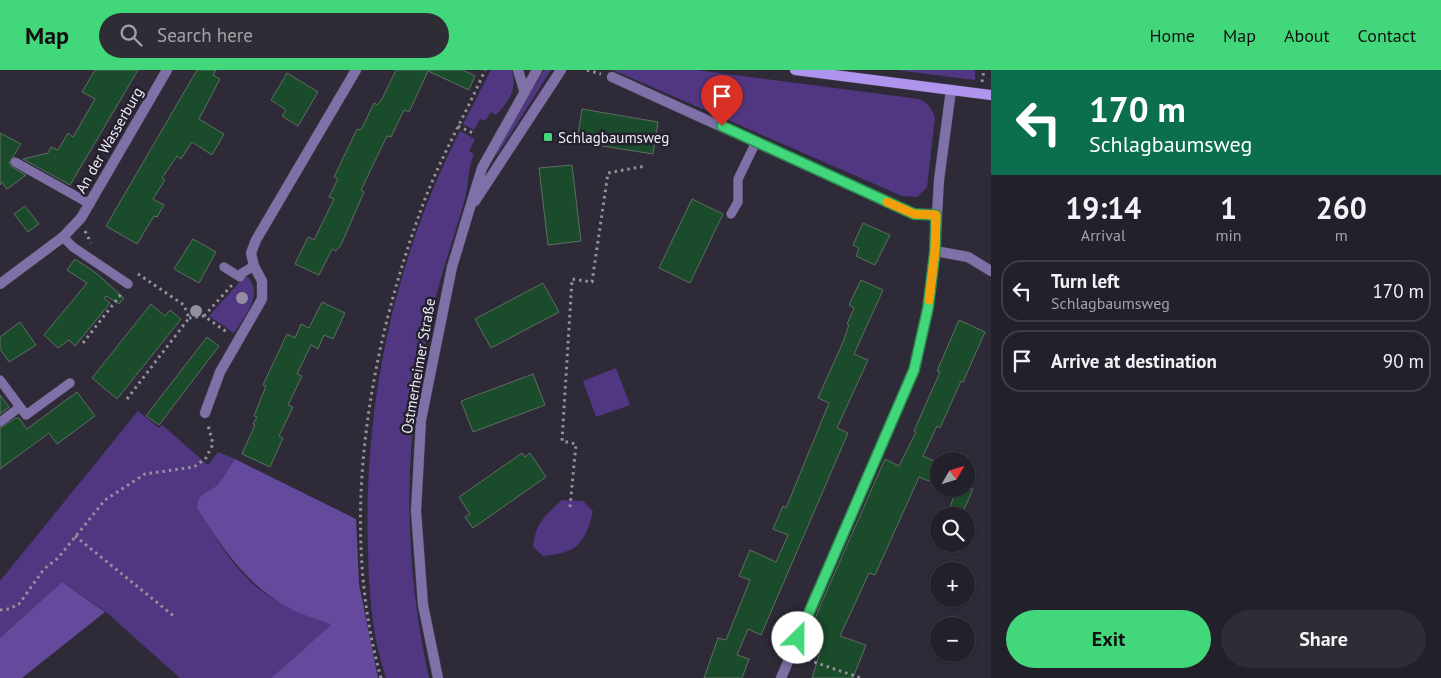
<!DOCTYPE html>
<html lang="en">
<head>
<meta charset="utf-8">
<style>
  :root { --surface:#22202a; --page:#2e2d36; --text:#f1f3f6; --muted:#a2a3a8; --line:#3f3e47; --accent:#43d77b }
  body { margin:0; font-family:"PT Sans",sans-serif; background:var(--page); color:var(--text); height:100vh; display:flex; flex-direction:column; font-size:19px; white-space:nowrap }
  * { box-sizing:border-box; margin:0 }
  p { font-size:16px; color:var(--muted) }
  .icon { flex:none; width:28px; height:28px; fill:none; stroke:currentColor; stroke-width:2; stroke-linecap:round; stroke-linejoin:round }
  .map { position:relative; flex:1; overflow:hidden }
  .sheet { display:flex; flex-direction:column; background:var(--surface); width:450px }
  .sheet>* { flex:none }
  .hud { background:#0b6e4f; color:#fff; overflow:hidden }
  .needle { width:32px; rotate:51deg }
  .tools { position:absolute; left:930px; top:382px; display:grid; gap:10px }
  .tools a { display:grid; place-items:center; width:45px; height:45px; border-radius:50%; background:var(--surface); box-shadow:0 1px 4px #0004,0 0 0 1px var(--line); font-size:25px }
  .pin { position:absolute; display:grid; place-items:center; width:42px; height:42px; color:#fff; margin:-51px -21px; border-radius:50% 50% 50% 0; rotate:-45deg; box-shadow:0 0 5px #0007 }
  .pin .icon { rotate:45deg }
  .me { position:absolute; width:55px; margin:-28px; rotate:23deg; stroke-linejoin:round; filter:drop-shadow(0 0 4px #0008) }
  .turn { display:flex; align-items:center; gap:18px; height:105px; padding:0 15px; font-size:22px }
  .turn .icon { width:65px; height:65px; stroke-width:2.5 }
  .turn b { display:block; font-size:35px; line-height:42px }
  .eta { display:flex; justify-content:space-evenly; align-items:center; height:85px; text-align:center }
  .eta b { font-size:30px; font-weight:700; line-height:35px }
  .button { display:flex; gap:10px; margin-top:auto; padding:10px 15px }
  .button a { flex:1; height:58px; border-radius:30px; background:var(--accent); color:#111; font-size:20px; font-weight:700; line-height:58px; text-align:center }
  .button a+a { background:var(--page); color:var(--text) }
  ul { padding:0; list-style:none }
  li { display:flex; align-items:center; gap:15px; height:62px; margin:0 10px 8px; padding:0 5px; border:2px solid var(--line); border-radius:20px }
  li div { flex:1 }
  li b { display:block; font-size:19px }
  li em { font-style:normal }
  header { display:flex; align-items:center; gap:30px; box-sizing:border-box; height:70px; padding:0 25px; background:var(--accent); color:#111 }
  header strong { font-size:24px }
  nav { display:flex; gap:28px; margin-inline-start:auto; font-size:18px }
  .search { width:350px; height:45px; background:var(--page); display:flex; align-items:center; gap:12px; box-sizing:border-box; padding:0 18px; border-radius:28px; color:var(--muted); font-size:19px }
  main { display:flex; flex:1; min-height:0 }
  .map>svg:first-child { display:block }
</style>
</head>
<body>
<header>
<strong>Map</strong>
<div class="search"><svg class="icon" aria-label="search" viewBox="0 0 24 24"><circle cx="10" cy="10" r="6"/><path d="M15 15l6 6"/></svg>Search here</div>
<nav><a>Home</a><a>Map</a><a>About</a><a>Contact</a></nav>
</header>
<main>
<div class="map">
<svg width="991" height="608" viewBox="0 0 991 608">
  <rect width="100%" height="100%" fill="#2e2a38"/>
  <path fill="#513782" d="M491,0H512C517,20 510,30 496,45L491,42L485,51L480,49L474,60L463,54Z
    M544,0H551L497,85L495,83Z
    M613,0H696L919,29C928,33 932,38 935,48L927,117L917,127L902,126Z
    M896,0H975V10Z
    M460,61L475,69L469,81L474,84C467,100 469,116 464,132C455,165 443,197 435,230C403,357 401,480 429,608H386C372,567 369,524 368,481C363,336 394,190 460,61Z
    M246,205C265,224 245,245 234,263L209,246Z
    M616,298L630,335L596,347L583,311Z
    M138,341L159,358L162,355L208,395L218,382L235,389C230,396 225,405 219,413C211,423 197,421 197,438C213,464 229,491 251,512C273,533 304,544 332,555L271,608H180L106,542L62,512L0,568V511Z
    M562,430L583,431L593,441C585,475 576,483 543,486L533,477C536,452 544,447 562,430Z"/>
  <path fill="#65499c" d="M235,389L356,449L359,514L378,608H271L331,555C319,549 304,546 291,539C248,517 222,478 197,438C197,421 211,423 219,413C225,405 230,396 235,389Z
    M62,512L105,542L22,608H0V568Z"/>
  <path fill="#1a4c2b" stroke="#5f6e62" d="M95,0H138L70,115L23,89L48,83L51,77L58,80L68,63L73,67L95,29L82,22Z
    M197,0H216L213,5L220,9L199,49L224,64L212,85L192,72L181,89L177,86L162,108L165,110L153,129L164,135L157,147L154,146L137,174L106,156Z
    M396,0H463L475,6L469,20L428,1L409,42L404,40L391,67L387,66L361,120L364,122L341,175L336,181L332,179L319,205L295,194L308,167L314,170L334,129L329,127L338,109L334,107L357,59L361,60L374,33L377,35L382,29Z
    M287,3L318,22L298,56L282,46L286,40L271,30Z
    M582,39L658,52L653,84L577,72Z
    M0,63L21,74L9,93L12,97L26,105L7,119L2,112L0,115Z
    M572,95L581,171L548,175L539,98Z
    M692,129L723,144L690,213L659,198Z
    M25,136L39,154L28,162L14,144Z
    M863,153L890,165L875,195L856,186L859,178L853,175Z
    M193,169L216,182L199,213L174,199Z
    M75,189L96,203L124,228L119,234L106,226L104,228L110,233L75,276L69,270L58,278L44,265L87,213L67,200Z
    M861,210L883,220L854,284L868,290L837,358L848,363L761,565L748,559L737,585L749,589L742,608H704L718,568L726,570L750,510L739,506L750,480L776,492L788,465L773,459L783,436L786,438L829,333L818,328L843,272L849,255L847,254L854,238L849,235Z
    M543,213L559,242L491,278L475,249Z
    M322,232L345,243L333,269L324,265L318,279L311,275L297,304L302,306L288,335L293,337L279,366L283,368L270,397L242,384L255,355L253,354L257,347L254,346L266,316L263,315L287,264L295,268L301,254L309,258Z
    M151,234L165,246L170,240L181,249L117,329L92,308Z
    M959,250L985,262L963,312L961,311L940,358L937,356L923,386L938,393L929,411L919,407L875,505L869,503L840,566L866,575L853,608H812L820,582L804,576L821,534L885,389L899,396L916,362L914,361L940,302L937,301Z
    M20,252L36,275L9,292L0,279V267Z
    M207,267L219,276L159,355L146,346Z
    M533,304L545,335L473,362L461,331Z
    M77,322L95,346L57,374L49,363L0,399V358L16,348H19L27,359Z
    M0,325L9,337L0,344Z
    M522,383L525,387L530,383L546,407L473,458L465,447L470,444L459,427Z
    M956,419H973L962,444L950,438Z"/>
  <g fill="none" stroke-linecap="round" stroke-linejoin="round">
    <g stroke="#494553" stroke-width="10">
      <path id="service" d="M15,92L90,134
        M731,144L738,132V109L756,72
        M63,167L73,177L128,214
        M224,197L240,207L242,203L254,196
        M0,310L26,345L70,313
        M0,352L20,337"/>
    </g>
    <g stroke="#494553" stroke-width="11">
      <path id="minor" d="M612,7L914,144L936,145
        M935,181L968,187L991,201
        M0,214L63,167L81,148L167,0
        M205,343L220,302L262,229V211L254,196L251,183L256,170L356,0
        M781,608L914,300L928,238L935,181L939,110L951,20"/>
    </g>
    <g stroke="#494553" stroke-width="11">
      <path id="tertiary" d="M518,0L524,20
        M475,131L561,0
        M438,608L423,535L416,441L421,350L452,197L482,98L537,0"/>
    </g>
    <g stroke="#494553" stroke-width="11">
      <path id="secondary" d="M795,0L991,25"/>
    </g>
    <path stroke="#95929e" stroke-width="3" stroke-dasharray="2.5 4" stroke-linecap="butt" d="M587,0L601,4
      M982,12L984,0
      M458,56L473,63
      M85,161L91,173
      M204,246L232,215
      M189,248L204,246L228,263
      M83,273L122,223
      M127,329L189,248L184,235L138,204
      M570,437L576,374L562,371L572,209L592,212L608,103L645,96
      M75,466L175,547
      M0,540L9,539L19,534L44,499L58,488L105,430L145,404L194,397L206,388L213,374L208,355
      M802,588L861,608
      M381,608C338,455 368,284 422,137C439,90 465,46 485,0"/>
    <use href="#service" stroke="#8070a8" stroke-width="9"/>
    <use href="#minor" stroke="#8070a8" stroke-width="10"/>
    <use href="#tertiary" stroke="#8070a8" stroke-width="10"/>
    <use href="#secondary" stroke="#af95ee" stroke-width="10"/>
  </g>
  <g fill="#938ea1">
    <circle cx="242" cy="228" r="6"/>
    <circle cx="196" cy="241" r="6"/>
  </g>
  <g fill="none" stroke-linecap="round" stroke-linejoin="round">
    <g stroke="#2c8c50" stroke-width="12">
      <path id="route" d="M722,56L914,144L936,145L935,181L928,238L914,300L798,568"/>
    </g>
    <use href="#route" stroke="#43d77b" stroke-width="9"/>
    <path stroke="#f59e0b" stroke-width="9" d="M887,132L914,144L936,145L935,181L929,230"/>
  </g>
  <rect fill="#43d77b" stroke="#24202e" stroke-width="2" x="543" y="62" width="10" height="10" rx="2.5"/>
  <g text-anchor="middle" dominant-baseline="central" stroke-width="5" stroke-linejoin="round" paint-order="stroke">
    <g font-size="15" fill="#efedf7" stroke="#24202e" text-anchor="start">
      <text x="558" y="67">Schlagbaumsweg</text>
    </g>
    <g font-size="15" fill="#efedf7" stroke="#24202e">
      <text transform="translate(109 70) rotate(-60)">An der Wasserburg</text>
      <text transform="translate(418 296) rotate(-80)">Ostmerheimer Straße</text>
    </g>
  </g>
</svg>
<div class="tools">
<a><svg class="needle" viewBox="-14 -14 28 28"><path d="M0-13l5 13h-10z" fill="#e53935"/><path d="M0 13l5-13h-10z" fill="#a2a3a8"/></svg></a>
<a><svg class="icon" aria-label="search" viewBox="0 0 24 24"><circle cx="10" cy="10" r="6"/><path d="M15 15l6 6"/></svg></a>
<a>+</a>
<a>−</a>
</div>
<div class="pin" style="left:722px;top:56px;background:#d93025"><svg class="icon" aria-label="arrive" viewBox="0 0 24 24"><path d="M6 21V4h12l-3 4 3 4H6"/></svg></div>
<svg class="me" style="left:798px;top:568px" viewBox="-20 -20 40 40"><circle r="19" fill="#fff"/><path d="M0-13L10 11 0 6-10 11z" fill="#43d77b"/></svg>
</div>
<section class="sheet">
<div class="hud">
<div class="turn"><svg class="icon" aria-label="left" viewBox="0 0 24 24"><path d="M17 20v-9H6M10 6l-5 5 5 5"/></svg><div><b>170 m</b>Schlagbaumsweg</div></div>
</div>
<div class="eta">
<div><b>19:14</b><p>Arrival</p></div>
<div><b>1</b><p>min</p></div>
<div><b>260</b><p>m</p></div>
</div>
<ul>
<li><svg class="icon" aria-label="left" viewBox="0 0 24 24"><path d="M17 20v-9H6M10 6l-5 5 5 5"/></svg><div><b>Turn left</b><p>Schlagbaumsweg</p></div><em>170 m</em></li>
<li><svg class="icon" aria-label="arrive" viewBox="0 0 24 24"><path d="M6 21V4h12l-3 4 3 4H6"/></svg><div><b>Arrive at destination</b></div><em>90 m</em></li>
</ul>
<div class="button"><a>Exit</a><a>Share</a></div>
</section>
</main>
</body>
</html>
